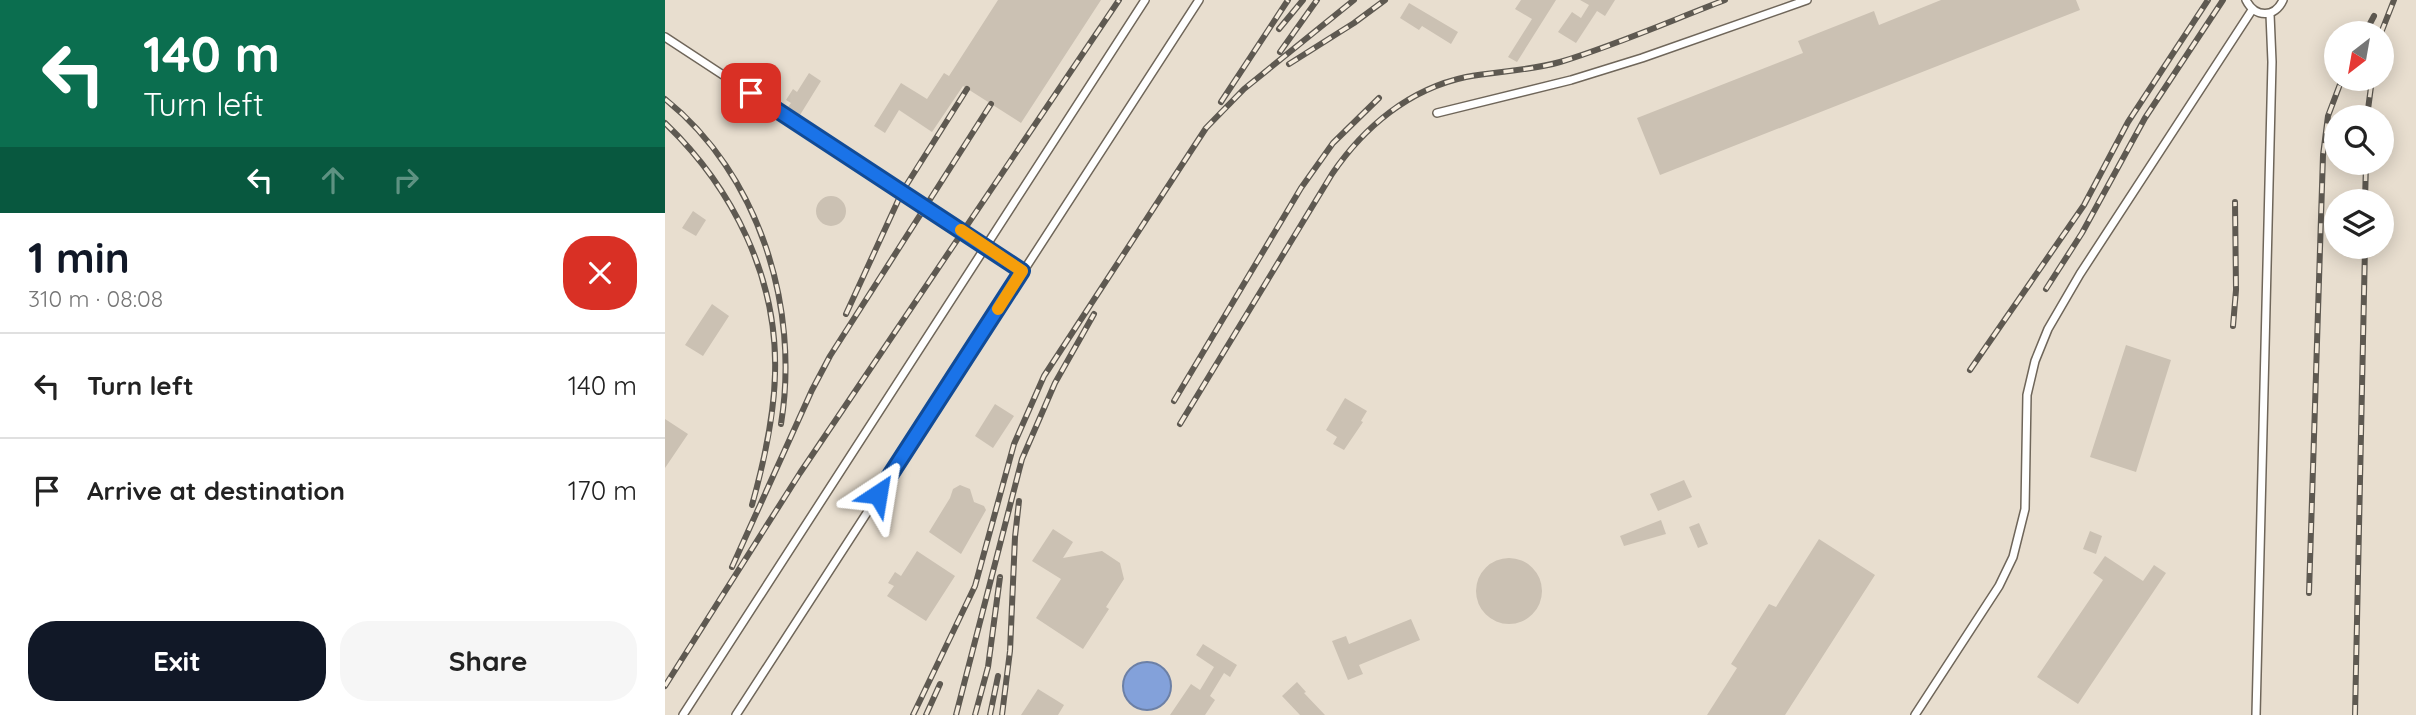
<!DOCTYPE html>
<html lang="en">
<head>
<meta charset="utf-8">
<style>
  :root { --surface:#fff; --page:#f6f6f6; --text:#222; --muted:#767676; --line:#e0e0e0; --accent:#111827 }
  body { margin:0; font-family:Quicksand,sans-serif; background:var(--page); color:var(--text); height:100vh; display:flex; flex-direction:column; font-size:26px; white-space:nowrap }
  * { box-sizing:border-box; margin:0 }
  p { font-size:23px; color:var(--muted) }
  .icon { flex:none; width:38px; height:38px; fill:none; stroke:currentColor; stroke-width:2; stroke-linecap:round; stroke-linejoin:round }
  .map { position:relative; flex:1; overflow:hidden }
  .sheet { display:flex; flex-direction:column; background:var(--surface); width:665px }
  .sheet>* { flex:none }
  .banner { background:#0b6e4f; color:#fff; overflow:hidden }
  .needle { width:46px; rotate:211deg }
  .tools { position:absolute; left:1659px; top:21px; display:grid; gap:14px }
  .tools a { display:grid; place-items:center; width:70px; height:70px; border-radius:50%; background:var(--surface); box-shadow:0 4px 18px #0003; font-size:35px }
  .pin { position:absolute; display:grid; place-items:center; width:60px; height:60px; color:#fff; margin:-30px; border-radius:14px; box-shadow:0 4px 10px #0006 }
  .me { position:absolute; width:77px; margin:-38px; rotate:33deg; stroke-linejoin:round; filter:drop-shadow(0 0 5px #0008) }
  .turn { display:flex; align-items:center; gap:24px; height:147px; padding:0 28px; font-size:32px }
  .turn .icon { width:91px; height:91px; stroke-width:2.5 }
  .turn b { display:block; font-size:49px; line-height:60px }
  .lanes { display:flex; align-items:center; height:66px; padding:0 28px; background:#0003; justify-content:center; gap:35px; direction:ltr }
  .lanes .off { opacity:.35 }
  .round { display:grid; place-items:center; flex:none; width:74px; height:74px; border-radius:28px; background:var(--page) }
  .overview { display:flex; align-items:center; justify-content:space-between; height:119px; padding:0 28px }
  h1 { font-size:42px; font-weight:700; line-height:52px; color:var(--accent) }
  .action { display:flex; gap:14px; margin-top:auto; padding:14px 28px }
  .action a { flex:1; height:80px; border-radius:28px; background:var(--accent); color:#fff; font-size:28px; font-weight:700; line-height:80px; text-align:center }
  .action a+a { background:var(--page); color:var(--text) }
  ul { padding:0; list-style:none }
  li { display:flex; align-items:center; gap:21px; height:105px; padding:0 28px; border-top:2px solid var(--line) }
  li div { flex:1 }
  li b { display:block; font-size:26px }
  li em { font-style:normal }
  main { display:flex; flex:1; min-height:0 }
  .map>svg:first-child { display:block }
</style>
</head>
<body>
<main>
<section class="sheet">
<div class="banner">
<div class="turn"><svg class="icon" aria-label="left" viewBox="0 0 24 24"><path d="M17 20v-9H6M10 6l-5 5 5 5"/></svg><div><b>140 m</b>Turn left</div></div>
<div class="lanes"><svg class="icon" aria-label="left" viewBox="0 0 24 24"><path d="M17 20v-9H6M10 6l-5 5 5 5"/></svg><svg class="icon off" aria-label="ahead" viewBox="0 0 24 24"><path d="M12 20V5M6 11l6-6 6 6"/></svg><svg class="icon off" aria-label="right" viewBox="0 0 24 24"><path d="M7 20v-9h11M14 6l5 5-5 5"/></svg></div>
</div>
<div class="overview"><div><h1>1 min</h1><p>310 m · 08:08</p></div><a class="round" style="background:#d93025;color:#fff"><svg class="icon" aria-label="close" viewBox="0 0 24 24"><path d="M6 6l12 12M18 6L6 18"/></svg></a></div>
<ul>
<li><svg class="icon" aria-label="left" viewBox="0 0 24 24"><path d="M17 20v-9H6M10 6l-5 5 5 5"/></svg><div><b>Turn left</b></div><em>140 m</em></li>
<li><svg class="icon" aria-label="arrive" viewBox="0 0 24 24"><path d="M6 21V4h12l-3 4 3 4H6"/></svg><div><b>Arrive at destination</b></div><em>170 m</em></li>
</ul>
<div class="action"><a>Exit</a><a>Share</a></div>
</section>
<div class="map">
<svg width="1751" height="715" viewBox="0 0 1751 715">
  <rect width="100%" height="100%" fill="#e8decf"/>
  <path fill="#83a1da" stroke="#6c80a6" stroke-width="2" d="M458 686a24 24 0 1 1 48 0a24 24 0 1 1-48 0Z"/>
  <path fill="#cbc1b3" d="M333,0H436L356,123L298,86L267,132L234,110L220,133L209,126L236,83L262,99L279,73L284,76Z
    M856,0H891L852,62L843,57L867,19L850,9Z
    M915,0H950L940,16L932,11L911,43L893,32L907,12L916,18L924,5Z
    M1276,0H1411L1415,10L995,175L972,118L1138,53L1133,41L1209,11L1214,25Z
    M744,3L793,32L786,44L757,26L754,30L735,18Z
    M144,73L156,81L135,115L123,107L126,103L121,100L128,89L132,92Z
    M151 211a15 15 0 1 1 30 0a15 15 0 1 1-30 0Z
    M28,211L41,220L31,236L17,228Z
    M47,304L64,316L38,356L20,345Z
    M1461,345L1506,360L1471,472L1425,457Z
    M680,398L702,411L696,421L698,422L679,450L668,444L672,437L661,430Z
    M330,404L349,416L328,448L310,436Z
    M0,419L23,434L0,468Z
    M1019,480L1027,497L993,511L985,494Z
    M295,485L305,489L309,502L319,506L321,510L296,554L264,532L285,498L288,489Z
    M996,520L1001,534L959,546L955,536Z
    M1034,523L1043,544L1033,548L1024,527Z
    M388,529L408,542L398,558L437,551L455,563L459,579L441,607L444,609L418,649L371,618L396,579L367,561Z
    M1425,531L1437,536L1431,554L1418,549Z
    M1154,539L1210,575L1120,715H1042L1072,668L1066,664L1104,604L1111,607Z
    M252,551L290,576L261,621L222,596L229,586L223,583L230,572L236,576Z
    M1440,556L1478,581L1489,565L1501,573L1413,704L1372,677L1438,580L1428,573Z
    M811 591a33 33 0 1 1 66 0a33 33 0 1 1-66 0Z
    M746,619L755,640L694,665L698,674L683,680L667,641L681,636L684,644Z
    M538,644L572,665L565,677L559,673L545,696L550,700L540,715H505L526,684L535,690L549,667L531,655Z
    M632,682L641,692L639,693L660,715H635L617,696Z
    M373,689L399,705L393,715H356Z"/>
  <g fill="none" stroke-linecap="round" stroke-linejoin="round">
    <g stroke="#6f665a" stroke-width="10">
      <path id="lane" d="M1581,0C1590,18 1610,18 1618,0
        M0,37L357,271
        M772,113L906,80L977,58L1142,0
        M18,715L480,0
        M71,715L534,0
        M1250,715L1334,586L1348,557L1360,509L1362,395L1370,361L1383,329L1415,274L1587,10
        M1591,715L1607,62L1605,14"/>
    </g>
    <use href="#lane" stroke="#fff" stroke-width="7"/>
    <g stroke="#5e5951" stroke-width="6">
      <path id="rail" d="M614,29L638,0
        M1700,33L1709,16
        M1716,33L1729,0
        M615,52L652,0
        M624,64L689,23L720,0
        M0,99C94,174 135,307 116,424
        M556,102L623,0
        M1702,117L1707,79
        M0,123C68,188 113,278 110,374C109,418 99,462 87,505
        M1700,201L1701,163
        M1381,289L1417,233L1480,118L1558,0
        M181,314L237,192L302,89
        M1568,326L1571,290L1570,202
        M1305,370L1419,205L1463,122L1543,0
        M509,401L636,188L668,143L714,98
        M515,424L667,174C699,127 744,89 801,77C832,71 864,71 895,62C951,45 1005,21 1060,0
        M67,567L147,390L165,356L326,104
        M1644,593L1658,155L1663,116L1677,79
        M0,686L135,473L454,0
        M248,715L310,586L349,444L379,376L541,128L579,89L689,0
        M261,715L275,684
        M291,715L357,459L390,383L429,314
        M310,715L323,667L335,577
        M325,715L333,676
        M337,715L345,651L350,537L354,501
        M1690,715L1700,247"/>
    </g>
    <use href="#rail" stroke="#f5ebdc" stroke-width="3.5" stroke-dasharray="10" stroke-linecap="butt"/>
  </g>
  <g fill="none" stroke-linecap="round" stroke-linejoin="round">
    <g stroke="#114b97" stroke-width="18">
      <path id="route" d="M86,93L357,271L213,494"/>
    </g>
    <use href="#route" stroke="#1a73e8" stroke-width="12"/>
    <path stroke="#f59e0b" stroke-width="12" d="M296,230L357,271L333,309"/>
  </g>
</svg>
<div class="tools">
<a><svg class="needle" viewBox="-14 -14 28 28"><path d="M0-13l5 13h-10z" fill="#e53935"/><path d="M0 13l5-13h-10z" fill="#767676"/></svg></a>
<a><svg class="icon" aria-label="search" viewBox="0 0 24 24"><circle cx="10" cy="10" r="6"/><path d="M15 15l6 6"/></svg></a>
<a><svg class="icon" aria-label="layers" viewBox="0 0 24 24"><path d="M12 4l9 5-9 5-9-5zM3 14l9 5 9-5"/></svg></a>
</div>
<div class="pin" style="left:86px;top:93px;background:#d93025"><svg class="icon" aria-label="arrive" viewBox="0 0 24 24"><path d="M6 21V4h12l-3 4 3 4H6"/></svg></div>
<svg class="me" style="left:213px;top:494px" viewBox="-20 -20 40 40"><path d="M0-17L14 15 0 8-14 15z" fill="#1a73e8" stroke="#fff" stroke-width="4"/></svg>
</div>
</main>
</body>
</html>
